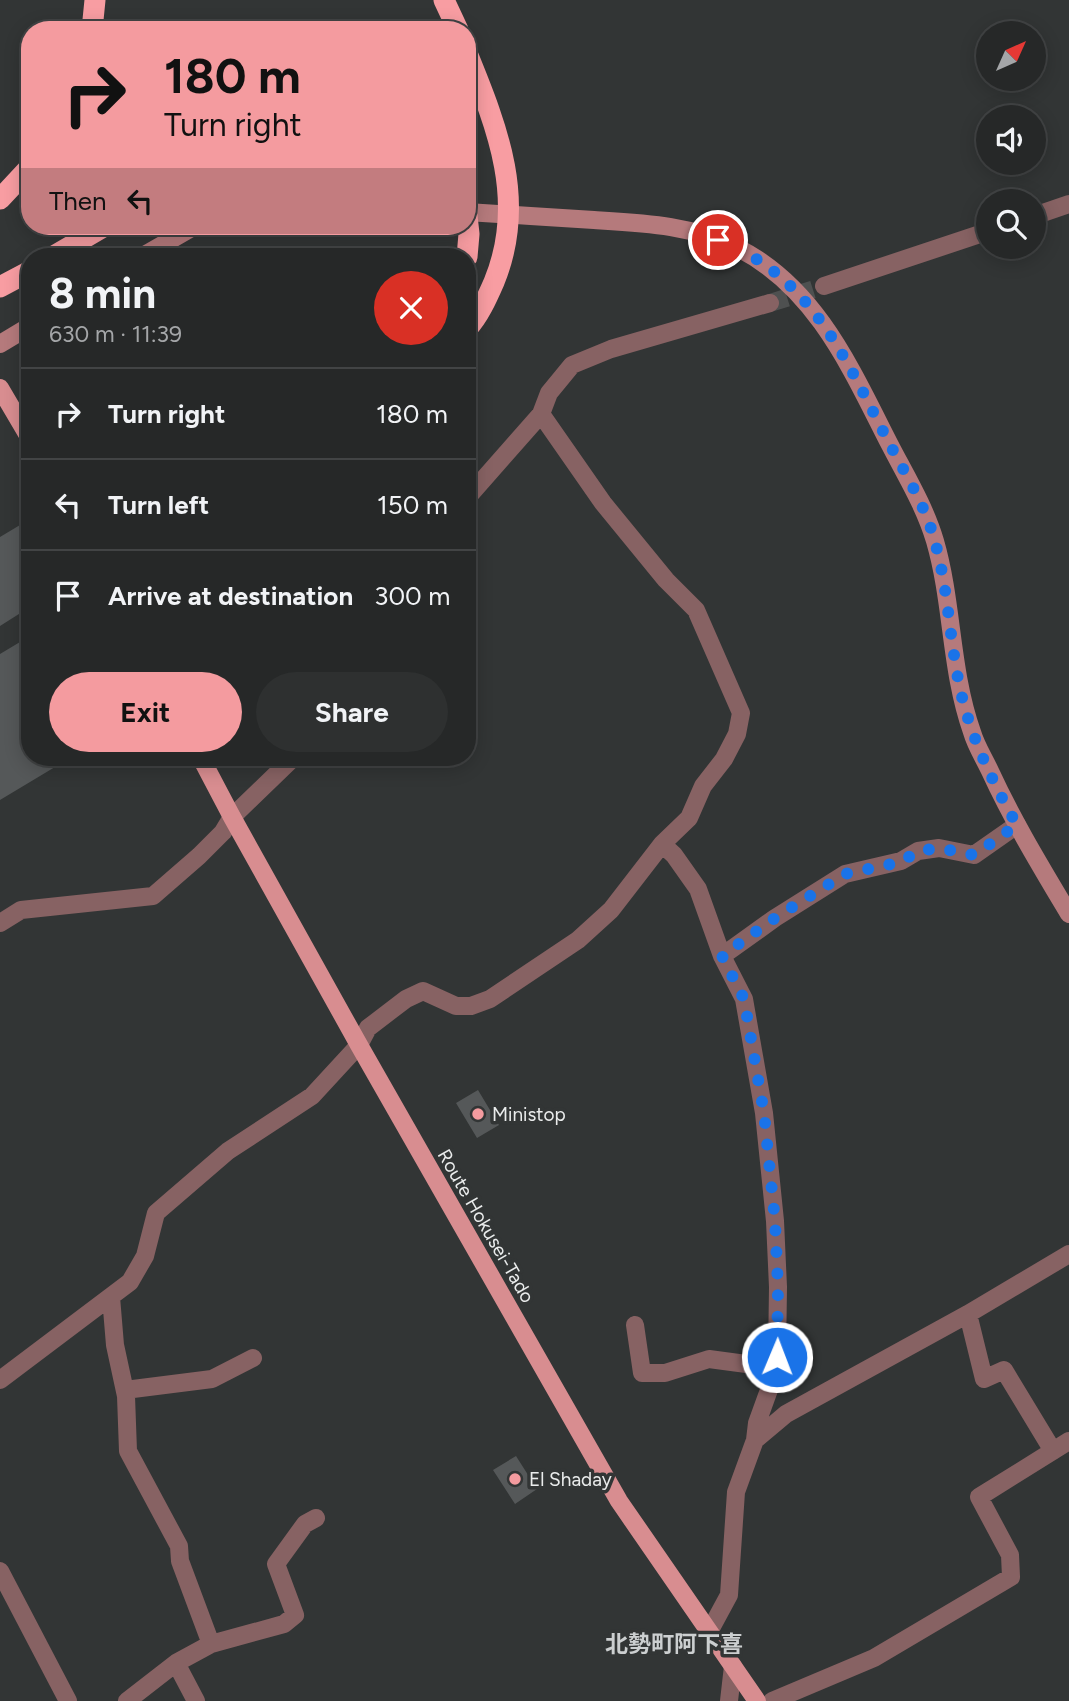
<!DOCTYPE html>
<html lang="en">
<head>
<meta charset="utf-8">
<style>
  :root { --surface:#262828; --page:#2e3030; --text:#f1f3f6; --muted:#a4a6a8; --line:#424445; --accent:#f49b9f }
  body { margin:0; font-family:Figtree,"Noto Sans JP",sans-serif; background:var(--page); color:var(--text); height:100vh; display:flex; flex-direction:column; font-size:26px; white-space:nowrap }
  * { box-sizing:border-box; margin:0 }
  p { font-size:23px; color:var(--muted) }
  .icon { flex:none; width:38px; height:38px; fill:none; stroke:currentColor; stroke-width:2; stroke-linecap:round; stroke-linejoin:round }
  .map { position:relative; flex:1; overflow:hidden }
  .side { position:absolute; left:21px; top:248px; width:455px; height:518px; display:flex; flex-direction:column; background:var(--surface); border-radius:28px; box-shadow:0 4px 18px #0003,0 0 0 2px var(--line) }
  .side>* { flex:none }
  .banner { position:absolute; left:21px; top:21px; width:455px; height:214px; border-radius:28px; box-shadow:0 4px 18px #0003,0 0 0 2px var(--line); background:#f49b9f; color:#111; overflow:hidden }
  .needle { width:46px; rotate:45deg }
  .buttons { position:absolute; left:976px; top:21px; display:grid; gap:14px }
  .buttons a { display:grid; place-items:center; width:70px; height:70px; border-radius:50%; background:var(--surface); box-shadow:0 4px 18px #0003,0 0 0 2px var(--line); font-size:35px }
  .pin { position:absolute; display:grid; place-items:center; width:60px; height:60px; color:#fff; margin:-30px; border:4px solid #fff; border-radius:50%; box-shadow:0 2px 7px #0007 }
  .me { position:absolute; width:77px; margin:-38px; rotate:1deg; stroke-linejoin:round; filter:drop-shadow(0 0 5px #0008) }
  .turn { display:flex; align-items:center; gap:24px; height:147px; padding:0 28px; font-size:32px }
  .turn .icon { width:91px; height:91px; stroke-width:2.5 }
  .turn b { display:block; font-size:49px; line-height:60px }
  .then { display:flex; align-items:center; height:66px; padding:0 28px; background:#0003; gap:14px; font-size:26px }
  .round { display:grid; place-items:center; flex:none; width:74px; height:74px; border-radius:37px; background:var(--page) }
  .overview { display:flex; align-items:center; justify-content:space-between; height:119px; padding:0 28px }
  h1 { font-size:42px; font-weight:700; line-height:52px }
  .cta { display:flex; gap:14px; margin-top:auto; padding:14px 28px }
  .cta a { flex:1; height:80px; border-radius:42px; background:var(--accent); color:#111; font-size:28px; font-weight:700; line-height:80px; text-align:center }
  .cta a+a { background:var(--page); color:var(--text) }
  ul { padding:0; list-style:none }
  li { display:flex; align-items:center; gap:21px; height:91px; padding:0 28px; border-top:2px solid var(--line) }
  li div { flex:1 }
  li b { display:block; font-size:26px }
  li em { font-style:normal }
  .map>svg:first-child { display:block }
</style>
</head>
<body>
<div class="map">
<svg width="1069" height="1701" viewBox="0 0 1069 1701">
  <rect width="100%" height="100%" fill="#323535"/>
  <path fill="#555859" d="M30,519V607L0,626V537Z
    M30,636V758H70L0,800V654Z
    M478,1090L499,1125L477,1138L456,1103Z
    M516,1456L537,1489L515,1504L493,1470Z"/>
  <g fill="none" stroke-linecap="round" stroke-linejoin="round">
    <path stroke="#4e5050" stroke-width="18" stroke-dasharray="18 9" stroke-linecap="butt" d="M770,303L824,286"/>
    <path stroke="#876263" stroke-width="18" d="M1034,216L1069,204
      M824,286L989,231
      M467,498L541,414L549,393L572,365L611,349L770,303
      M662,844L674,855L698,889L722,956L744,999L764,1113L775,1221L778,1287L777,1357L774,1376L757,1423L755,1440L736,1492L729,1595L709,1632
      M0,923L21,910L153,896L199,856L223,832L232,817L293,758
      M722,956L775,918L845,874L901,861L918,851L939,848L974,855L1017,825
      M111,1297L115,1345L126,1396L128,1451L179,1546L180,1561L211,1644L176,1663
      M968,1314L984,1379L1004,1370L1053,1451
      M635,1325L642,1373H665L709,1359L776,1368
      M0,1380L130,1282L145,1256L156,1213L228,1151L312,1096L359,1045L368,1028L406,999L423,991L456,1006H471L490,999L578,940L611,910L662,844L689,818L703,786L724,759L737,734L741,713L696,610L666,580L603,503L541,414
      M125,1390L212,1379L253,1358
      M755,1440L786,1414L968,1314L1069,1254
      M0,1571L68,1701
      M211,1644L284,1624L295,1615L276,1564L305,1524L316,1518
      M127,1701L176,1663L196,1701
      M729,1701L733,1666
      M772,1701L874,1658L1011,1577L1010,1555L979,1497L1069,1441"/>
    <path stroke="#b57a7c" stroke-width="18" d="M467,212C509,215 552,217 594,220C643,223 693,225 738,248C817,288 852,371 890,445C906,476 925,507 935,541C953,603 950,670 972,732C976,746 984,758 990,771C1013,821 1041,867 1069,914
      M141,257L195,226
      M0,344L30,326"/>
    <path stroke="#d88d90" stroke-width="18" d="M0,388L30,439
      M201,758L232,817L359,1045L619,1501L757,1701"/>
    <path stroke="#f89da2" stroke-width="21" d="M444,0L458,30
      M92,30L95,0
      M467,53C498,129 527,202 494,282C487,298 479,316 467,329
      M0,199L30,167
      M52,257L105,226
      M467,257L469,234L467,216
      M0,287L30,271"/>
  </g>
  <g fill="none" stroke-linecap="round" stroke-linejoin="round">
    <path stroke="#1a73e8" stroke-width="12" stroke-dasharray="0 21.6" d="M718,240C811,275 846,360 888,441C905,473 926,507 935,542C947,585 949,629 957,673C966,727 990,778 1017,825L974,855L939,848L918,851L901,862L845,874L775,918L722,956L744,999L764,1113L775,1221L778,1287L777,1357"/>
  </g>
  <g fill="#f49b9f" stroke="#323535" stroke-width="2.5">
    <circle cx="478" cy="1114" r="7"/>
    <circle cx="515" cy="1479" r="7"/>
  </g>
  <g text-anchor="middle" dominant-baseline="central" stroke-width="7" stroke-linejoin="round" paint-order="stroke">
    <g font-size="19" fill="#eaecec" stroke="#323535" text-anchor="start">
      <text x="492" y="1114">Ministop</text>
      <text x="529" y="1479">El Shaday</text>
    </g>
    <g font-size="19" fill="#eaecec" stroke="#323535">
      <text transform="translate(486 1226) rotate(60)">Route Hokusei-Tado</text>
    </g>
    <g font-size="23" font-weight="bold" fill="#cccfd0" stroke="#323535">
      <text x="674" y="1644">北勢町阿下喜</text>
    </g>
  </g>
</svg>
<div class="buttons">
<a><svg class="needle" viewBox="-14 -14 28 28"><path d="M0-13l5 13h-10z" fill="#e53935"/><path d="M0 13l5-13h-10z" fill="#a4a6a8"/></svg></a>
<a><svg class="icon" aria-label="sound" viewBox="0 0 24 24"><path d="M4 9h4l5-4v14l-5-4H4zM17 9q2 3 0 6"/></svg></a>
<a><svg class="icon" aria-label="search" viewBox="0 0 24 24"><circle cx="10" cy="10" r="6"/><path d="M15 15l6 6"/></svg></a>
</div>
<div class="pin" style="left:718px;top:240px;background:#d93025"><svg class="icon" aria-label="arrive" viewBox="0 0 24 24"><path d="M6 21V4h12l-3 4 3 4H6"/></svg></div>
<svg class="me" style="left:777px;top:1357px" viewBox="-20 -20 40 40"><circle r="17" fill="#1a73e8" stroke="#fff" stroke-width="3"/><path d="M0-11L8 9 0 5-8 9z" fill="#fff"/></svg>
<div class="banner">
<div class="turn"><svg class="icon" aria-label="right" viewBox="0 0 24 24"><path d="M7 20v-9h11M14 6l5 5-5 5"/></svg><div><b>180 m</b>Turn right</div></div>
<div class="then">Then<svg class="icon" aria-label="left" viewBox="0 0 24 24"><path d="M17 20v-9H6M10 6l-5 5 5 5"/></svg></div>
</div>
<section class="side">
<div class="overview"><div><h1>8 min</h1><p>630 m · 11:39</p></div><a class="round" style="background:#d93025;color:#fff"><svg class="icon" aria-label="close" viewBox="0 0 24 24"><path d="M6 6l12 12M18 6L6 18"/></svg></a></div>
<ul>
<li><svg class="icon" aria-label="right" viewBox="0 0 24 24"><path d="M7 20v-9h11M14 6l5 5-5 5"/></svg><div><b>Turn right</b></div><em>180 m</em></li>
<li><svg class="icon" aria-label="left" viewBox="0 0 24 24"><path d="M17 20v-9H6M10 6l-5 5 5 5"/></svg><div><b>Turn left</b></div><em>150 m</em></li>
<li><svg class="icon" aria-label="arrive" viewBox="0 0 24 24"><path d="M6 21V4h12l-3 4 3 4H6"/></svg><div><b>Arrive at destination</b></div><em>300 m</em></li>
</ul>
<div class="cta"><a>Exit</a><a>Share</a></div>
</section>
</div>
</body>
</html>
